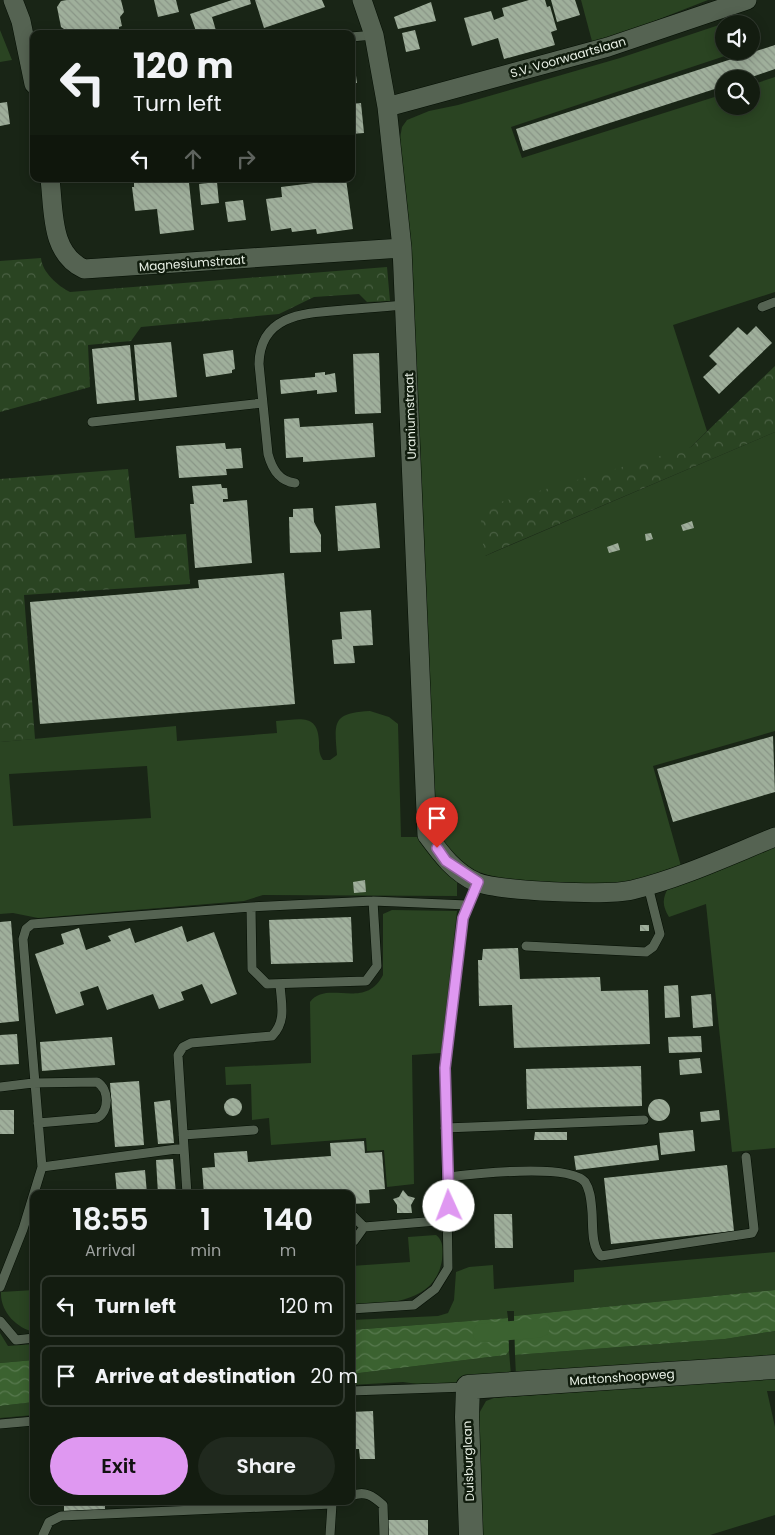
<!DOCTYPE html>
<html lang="en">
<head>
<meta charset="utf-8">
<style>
  :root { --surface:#131c10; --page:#20291e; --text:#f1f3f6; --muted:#9da19f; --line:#323a30; --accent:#df98f1 }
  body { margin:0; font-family:Poppins,sans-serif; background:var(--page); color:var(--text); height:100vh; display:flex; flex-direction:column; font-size:19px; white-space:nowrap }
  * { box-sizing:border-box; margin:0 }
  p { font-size:16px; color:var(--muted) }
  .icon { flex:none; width:28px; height:28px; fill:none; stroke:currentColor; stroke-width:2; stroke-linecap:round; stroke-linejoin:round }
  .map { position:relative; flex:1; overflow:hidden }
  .drawer { position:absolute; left:30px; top:1190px; width:325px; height:315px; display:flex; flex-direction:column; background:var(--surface); border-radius:10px; box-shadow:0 2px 12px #0003,0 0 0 1px var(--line) }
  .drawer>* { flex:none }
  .guide { position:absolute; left:30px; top:30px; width:325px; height:152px; border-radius:10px; box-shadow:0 2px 12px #0003,0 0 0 1px var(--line); background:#131c10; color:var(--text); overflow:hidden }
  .buttons { position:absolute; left:715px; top:15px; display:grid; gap:10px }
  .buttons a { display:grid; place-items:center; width:45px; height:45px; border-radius:50%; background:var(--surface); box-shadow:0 2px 12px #0003,0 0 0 1px var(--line); font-size:25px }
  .pin { position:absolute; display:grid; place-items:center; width:42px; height:42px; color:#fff; margin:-51px -21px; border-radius:50% 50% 50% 0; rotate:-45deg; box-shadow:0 0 5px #0007 }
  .pin .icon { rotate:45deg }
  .me { position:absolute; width:55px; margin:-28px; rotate:358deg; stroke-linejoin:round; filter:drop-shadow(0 0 4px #0008) }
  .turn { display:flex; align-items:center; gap:18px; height:105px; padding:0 20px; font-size:22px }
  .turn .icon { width:65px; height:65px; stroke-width:2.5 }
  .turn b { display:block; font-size:35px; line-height:42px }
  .lanes { display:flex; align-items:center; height:48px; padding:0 20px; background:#0003; justify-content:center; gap:25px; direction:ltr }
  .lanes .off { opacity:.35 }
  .eta { display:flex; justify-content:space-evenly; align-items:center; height:85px; text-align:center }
  .eta b { font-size:30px; font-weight:600; line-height:35px }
  .cta { display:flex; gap:10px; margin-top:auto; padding:10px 20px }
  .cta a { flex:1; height:58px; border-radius:30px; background:var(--accent); color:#111; font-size:20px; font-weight:600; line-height:58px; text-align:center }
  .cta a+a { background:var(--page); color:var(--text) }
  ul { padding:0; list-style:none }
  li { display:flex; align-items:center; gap:15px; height:62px; margin:0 10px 8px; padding:0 10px; border:2px solid var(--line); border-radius:10px }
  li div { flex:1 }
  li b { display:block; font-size:19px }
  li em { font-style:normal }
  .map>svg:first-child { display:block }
</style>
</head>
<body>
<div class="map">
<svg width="775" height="1535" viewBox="0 0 775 1535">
  <defs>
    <pattern id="forest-crowns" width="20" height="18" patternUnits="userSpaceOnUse" patternTransform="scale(1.25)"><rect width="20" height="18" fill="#2a4422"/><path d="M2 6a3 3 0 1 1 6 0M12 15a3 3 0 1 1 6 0" fill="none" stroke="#495f42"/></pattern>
    <pattern id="water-waves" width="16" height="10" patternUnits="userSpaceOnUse" patternTransform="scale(1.25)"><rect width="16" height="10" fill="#3b6230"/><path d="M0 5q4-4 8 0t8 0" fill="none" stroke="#57794e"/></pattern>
    <pattern id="building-back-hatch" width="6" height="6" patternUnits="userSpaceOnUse" patternTransform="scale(1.25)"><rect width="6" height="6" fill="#9faf9b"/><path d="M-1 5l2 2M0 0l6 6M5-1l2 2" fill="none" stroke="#899586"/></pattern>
  </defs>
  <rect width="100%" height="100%" fill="#192516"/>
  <path fill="#2a4422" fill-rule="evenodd" d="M581,0H708L593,45Z
    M722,24L724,51H731V54L511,127L522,158L724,94V106H751V85L775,77V292L673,325L707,431L691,447L485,556L775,432V731L653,766L681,866L669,871L617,884L504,881L460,865L438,835L432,817L400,138L402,127L407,120L429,111L458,105L620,58Z
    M0,30L12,60L0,62Z
    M370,711L389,717L398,724L401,837H422L447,874L457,881V896L263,895L244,901L38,918L13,913L0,914V742L176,726L177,741L277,733L276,721C299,720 318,712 319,742C319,749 319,754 323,760H330L337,755C334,721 333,713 370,711ZM147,766L151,818L13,826L9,774Z
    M775,843V1148L732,1152L706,904L669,917C662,905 662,899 669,886Z
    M392,910L457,911L441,1053L412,1055L414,1184L387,1187L384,1150L367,1151L366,1138L271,1145L269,1118L252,1120L251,1084L226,1085L225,1067L311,1063L310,1002C327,979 365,1011 383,975V914Z
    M436,1235C444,1241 443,1251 442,1260C435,1304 387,1303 351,1306V1266L410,1262L408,1237Z
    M775,1252V1290L514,1316V1311H507L508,1318L351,1330V1320L438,1316L448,1313L454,1300L456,1272L469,1267L493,1265L494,1289L574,1282V1270Z
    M34,1290V1332C17,1328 0,1312 1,1292Z
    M775,1331V1360L516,1376L515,1355L725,1339Z
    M0,1333L8,1346L34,1344V1360L0,1363Z
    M509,1351L511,1375L439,1387L403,1382L351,1385V1374L506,1355Z
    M775,1378V1391H767L775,1427V1515L710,1535H481L477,1417L486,1401L494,1398Z
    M34,1402V1415L0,1418V1406Z"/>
  <path fill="url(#forest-crowns)" d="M41,258C42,272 58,286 70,292L387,267L390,301L367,302L359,294L314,297L279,314L141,327L131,341L88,345L90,387L0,412V261Z
    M775,366V432L484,556L480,508L691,447Z
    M128,469L135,538L186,534L190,584L24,595L35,739L0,742V479Z"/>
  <path fill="url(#water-waves)" d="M775,1290V1331L725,1339L515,1355L514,1316Z
    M508,1318L509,1351L506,1355L351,1374V1330Z
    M34,1360V1402L0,1406V1363Z"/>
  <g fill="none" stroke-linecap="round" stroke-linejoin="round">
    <path stroke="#3b6230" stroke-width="19" d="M482,1333L540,1328"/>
  </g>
  <path fill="url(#building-back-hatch)" d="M67,0H121L124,12L120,17L122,26L119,27V30L104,34H74L73,30L67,31L61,27L57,7L61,1Z
    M154,0H176L179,12L158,17Z
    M232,0H250L251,4L212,17L217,34H197L190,14Z
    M255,0H322L325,7L264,28Z
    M529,0H545L547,7L550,6L557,30L551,32L555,45L504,59L498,38L472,46L464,18L491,11L494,20L504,16L502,8Z
    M551,0H575L580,15L557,22Z
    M431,2L436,21L398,29L394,17Z
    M415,30L420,49L406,52L402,33Z
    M775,45V69L746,79H724V86L523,151L516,129Z
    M351,54H353L357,83H351Z
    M7,102L10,124L0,126V103Z
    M361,103L364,133L351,134V104Z
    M169,179H185L186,183H189L194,230L160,234L157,209L135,211L132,187H134V183Z
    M346,179L353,229L317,234L316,229L292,232L291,228L271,231L266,199L282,197L281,187Z
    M217,182L219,203L201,205L199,184Z
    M243,200L246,220L228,222L225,202Z
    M756,326L772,343L719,394L703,377L717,364L709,356L738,327L747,335Z
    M171,342L177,397L139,401L134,345Z
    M130,345L135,400L97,404L92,349Z
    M233,350L235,369L232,370V373L206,377L203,354Z
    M379,353L381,413L355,414L353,354Z
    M325,372V375L335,373L337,392L317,394V390L281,394L280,380L315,377V373Z
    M299,418L300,427L373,423L375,457L303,462V457L286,458L284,419Z
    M225,443L226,449L241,448L243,468L226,469L227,475L179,478L176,446Z
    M221,484L222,488H227L228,499H223V502L247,500L252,563L195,568L190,504H194L192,486Z
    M376,503L380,548L338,551L335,506Z
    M313,508L314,522L321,535V552L290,553L289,517H293V509Z
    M692,521L694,528L683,531L681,525Z
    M651,533L653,539L646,541L645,534Z
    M618,543L620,550L609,553L607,547Z
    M284,573L295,704L40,724L30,602L199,588L198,580Z
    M371,610L373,645L353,646L355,663L334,664L332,640L342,639L340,612Z
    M773,736L775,792L673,822L657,769Z
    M365,880L366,892L354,893L353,882Z
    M351,917L353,962L271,964L269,920Z
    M11,921L19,1021L0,1023V922Z
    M640,925H649V931H640Z
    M182,926L187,942L214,932L237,994L211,1004L202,984L181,992L184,1000L159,1009L153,994L107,1010L98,986L80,992L84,1005L56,1014L35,954L64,944L61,934L79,928L86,950L111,941L108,936L130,928L135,943Z
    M518,948L520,979L600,977L601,991L648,990L650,1044L514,1048L512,1005L479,1006L478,960H482L483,949Z
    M678,985L680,1017L665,1018L664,986Z
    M711,994L713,1026L693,1028L691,996Z
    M17,1034L19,1064L0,1065V1035Z
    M701,1036L702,1052L669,1053L668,1037Z
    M112,1037L115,1065L42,1071L40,1042Z
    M700,1058L702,1073L680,1075L679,1060Z
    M641,1066L642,1106L527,1109L526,1069Z
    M139,1081L144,1145L115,1147L110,1083Z
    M224 1107a9 9 0 1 1 18 0a9 9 0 1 1-18 0Z
    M648 1110a11 11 0 1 1 22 0a11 11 0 1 1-22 0Z
    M170,1100L174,1143L158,1144L154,1102Z
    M0,1110H14V1134H0Z
    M719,1110L720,1120L701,1122L700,1112Z
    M693,1130L695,1151L661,1155L659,1133Z
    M535,1132H567V1140H534Z
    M364,1141L365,1153L382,1152L385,1189L369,1190L370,1203L351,1204V1194H204L202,1168L215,1167L214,1153L247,1151L248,1162L331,1156L330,1143Z
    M657,1145L659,1160L576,1170L574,1156Z
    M173,1159L176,1194H158L156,1160Z
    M727,1165L734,1231L611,1244L604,1178Z
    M145,1170L147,1194H117L115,1173Z
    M403,1190L408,1196L415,1198L411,1205L412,1213H397V1205L393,1199L399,1197Z
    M494,1214H512L513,1248H495Z
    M373,1411L375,1459H360L359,1449H351V1412Z
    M64,1501H105V1510L64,1511Z
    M178,1501H228V1504L178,1505Z
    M385,1520H428V1535H386Z"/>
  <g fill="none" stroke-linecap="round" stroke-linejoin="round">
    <g stroke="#040e03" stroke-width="10">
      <path id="service" d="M351,37L374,35
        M762,307L775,302
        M92,422L262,403
        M295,483C279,481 272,469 268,454L259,364C260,314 305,313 343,310C363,308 384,307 405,305
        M251,907L252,969L267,984L366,981L377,966L373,901
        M526,946L646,952L653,947L660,934L648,886
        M0,1087L33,1083L97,1082C109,1089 110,1111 97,1118L38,1123
        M445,1128L644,1120
        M183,1135L254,1130
        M42,1167L184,1148
        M448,1177C473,1174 569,1163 585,1182C591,1191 591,1202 592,1212C593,1225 591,1247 601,1256L752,1233L754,1229L746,1157
        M187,1194L178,1055L183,1047L191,1043L272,1036C287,1021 281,1003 280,984
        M351,1214L364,1227
        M351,1242L354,1241L364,1227L449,1220
        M0,1287L23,1229L42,1167L23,939L26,929L32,924L251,907L373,901L467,905
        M351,1309L414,1305L435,1289L448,1268L445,1068L463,918L477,882
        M0,1321L16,1340L34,1338
        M351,1391L466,1387
        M0,1424L34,1421
        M351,1496C365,1490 373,1496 383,1505L384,1535
        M43,1535L49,1522L61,1516L332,1504L330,1535"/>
    </g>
    <g stroke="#040e03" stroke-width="20">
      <path id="minor" d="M13,0L21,21L34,84
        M362,0L374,35L387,107L402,248L427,835C441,854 454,872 476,882C499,891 607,896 632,890C681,878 728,856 775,837
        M387,107L608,47L747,0
        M50,179C54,211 50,253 84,269L402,248"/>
    </g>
    <g stroke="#040e03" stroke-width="25">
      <path id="tertiary" d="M471,1535L467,1417L468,1387L775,1367"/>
    </g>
    <use href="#service" stroke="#556352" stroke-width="9"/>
    <use href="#minor" stroke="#556352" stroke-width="19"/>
    <use href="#tertiary" stroke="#556352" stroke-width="24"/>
  </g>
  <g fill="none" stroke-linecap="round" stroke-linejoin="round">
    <g stroke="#91639d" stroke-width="12">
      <path id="route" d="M437,848L446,861L478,882L463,918L445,1068L449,1206"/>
    </g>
    <use href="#route" stroke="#df98f1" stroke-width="9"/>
  </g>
  <g text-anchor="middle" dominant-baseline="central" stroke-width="5" stroke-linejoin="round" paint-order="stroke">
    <g font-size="12" fill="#e8f0e5" stroke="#101c0d">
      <text transform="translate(568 57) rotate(-16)">S.V. Voorwaartslaan</text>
      <text transform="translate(192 263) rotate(-4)">Magnesiumstraat</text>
      <text transform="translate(410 416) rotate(-92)">Uraniumstraat</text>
      <text transform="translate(622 1377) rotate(-4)">Mattonshoopweg</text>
      <text transform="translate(468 1461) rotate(-92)">Duisburglaan</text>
    </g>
  </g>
</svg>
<div class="buttons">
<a><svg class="icon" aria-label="sound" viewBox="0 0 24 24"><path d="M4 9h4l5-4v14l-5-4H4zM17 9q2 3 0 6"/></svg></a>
<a><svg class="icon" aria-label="search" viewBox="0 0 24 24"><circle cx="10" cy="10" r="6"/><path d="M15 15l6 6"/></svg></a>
</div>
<div class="pin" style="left:437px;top:848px;background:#d93025"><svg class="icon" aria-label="arrive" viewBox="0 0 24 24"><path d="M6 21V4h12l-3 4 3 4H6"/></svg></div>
<svg class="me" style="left:449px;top:1206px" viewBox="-20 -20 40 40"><circle r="19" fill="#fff"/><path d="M0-13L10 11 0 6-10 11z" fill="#df98f1"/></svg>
<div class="guide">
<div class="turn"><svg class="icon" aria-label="left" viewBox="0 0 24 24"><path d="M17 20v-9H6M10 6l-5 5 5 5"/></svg><div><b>120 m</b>Turn left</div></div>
<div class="lanes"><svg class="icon" aria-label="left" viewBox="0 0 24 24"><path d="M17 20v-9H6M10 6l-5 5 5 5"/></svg><svg class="icon off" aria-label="ahead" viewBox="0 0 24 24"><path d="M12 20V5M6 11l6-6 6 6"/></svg><svg class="icon off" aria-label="right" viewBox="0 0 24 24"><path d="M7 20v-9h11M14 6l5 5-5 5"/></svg></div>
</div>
<section class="drawer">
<div class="eta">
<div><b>18:55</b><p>Arrival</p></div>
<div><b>1</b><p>min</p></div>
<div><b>140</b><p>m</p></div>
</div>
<ul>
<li><svg class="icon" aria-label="left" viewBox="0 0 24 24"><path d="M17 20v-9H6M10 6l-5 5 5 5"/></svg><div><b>Turn left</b></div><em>120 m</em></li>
<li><svg class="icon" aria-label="arrive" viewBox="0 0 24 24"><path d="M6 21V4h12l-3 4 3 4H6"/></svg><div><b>Arrive at destination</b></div><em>20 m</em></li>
</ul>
<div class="cta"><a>Exit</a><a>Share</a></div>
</section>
</div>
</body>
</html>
